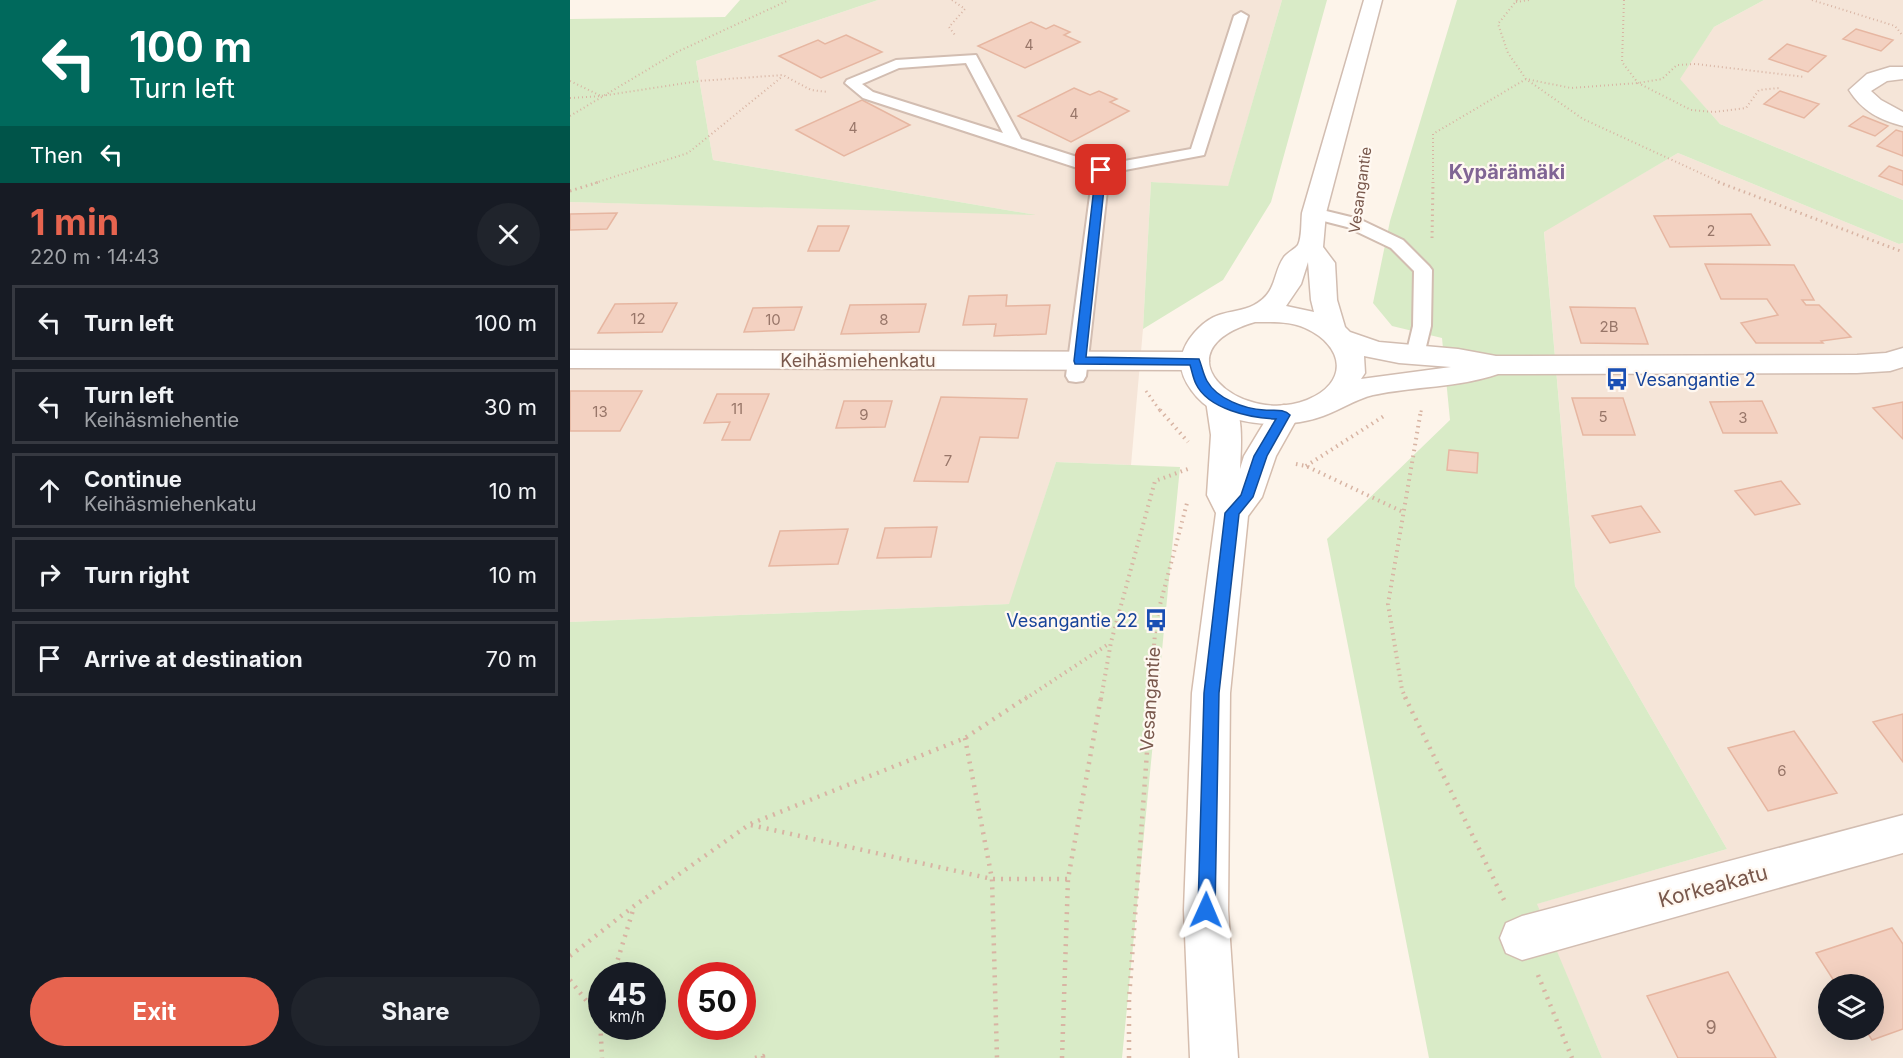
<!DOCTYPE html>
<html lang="en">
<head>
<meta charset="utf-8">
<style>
  :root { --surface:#171b24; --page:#20242c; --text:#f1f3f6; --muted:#9ea1a6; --line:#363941; --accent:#e7644f }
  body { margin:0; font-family:Inter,sans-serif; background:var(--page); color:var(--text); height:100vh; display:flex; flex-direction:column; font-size:22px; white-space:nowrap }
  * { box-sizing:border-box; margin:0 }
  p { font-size:20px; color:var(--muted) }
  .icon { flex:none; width:33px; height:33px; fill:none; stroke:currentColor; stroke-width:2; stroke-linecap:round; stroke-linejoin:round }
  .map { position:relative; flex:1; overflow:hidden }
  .drawer { display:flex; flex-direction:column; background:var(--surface); width:570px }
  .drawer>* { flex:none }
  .hud { background:#00695c; color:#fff; overflow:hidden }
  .controls { position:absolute; left:1248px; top:974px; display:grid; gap:12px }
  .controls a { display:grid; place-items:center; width:66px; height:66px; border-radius:50%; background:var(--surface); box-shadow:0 6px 24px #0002; font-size:30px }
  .speed { position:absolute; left:18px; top:962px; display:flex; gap:12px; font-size:30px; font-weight:700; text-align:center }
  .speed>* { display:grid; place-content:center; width:78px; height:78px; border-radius:50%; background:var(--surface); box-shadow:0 6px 24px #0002; line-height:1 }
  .speed small { font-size:15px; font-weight:400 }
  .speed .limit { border:9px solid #d22; background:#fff; color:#111 }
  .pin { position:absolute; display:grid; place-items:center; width:51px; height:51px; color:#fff; margin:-26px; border-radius:12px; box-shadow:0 3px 9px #0006 }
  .me { position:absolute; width:66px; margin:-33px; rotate:1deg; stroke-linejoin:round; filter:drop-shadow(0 0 4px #0008) }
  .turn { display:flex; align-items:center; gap:21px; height:126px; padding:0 30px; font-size:27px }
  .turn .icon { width:78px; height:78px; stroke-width:2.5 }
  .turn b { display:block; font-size:42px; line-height:51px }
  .then { display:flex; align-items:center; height:57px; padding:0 30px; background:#0003; gap:12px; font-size:22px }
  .round { display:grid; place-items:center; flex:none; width:63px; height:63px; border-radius:32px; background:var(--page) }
  .head { display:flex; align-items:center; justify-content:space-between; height:102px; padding:0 30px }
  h1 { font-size:36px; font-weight:700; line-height:45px; color:var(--accent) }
  .button { display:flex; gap:12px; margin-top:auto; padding:12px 30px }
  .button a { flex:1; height:69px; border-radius:36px; background:var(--accent); color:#fff; font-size:24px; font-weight:700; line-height:69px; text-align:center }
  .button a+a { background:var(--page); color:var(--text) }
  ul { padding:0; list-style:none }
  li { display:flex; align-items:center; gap:18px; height:75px; margin:0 12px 9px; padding:0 18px; border:3px solid var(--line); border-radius:0px }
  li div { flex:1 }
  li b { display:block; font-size:22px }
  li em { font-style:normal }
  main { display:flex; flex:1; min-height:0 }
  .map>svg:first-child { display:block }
</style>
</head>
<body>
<main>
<section class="drawer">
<div class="hud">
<div class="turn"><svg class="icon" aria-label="left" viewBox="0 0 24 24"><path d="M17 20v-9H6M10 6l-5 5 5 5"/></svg><div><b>100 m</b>Turn left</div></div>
<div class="then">Then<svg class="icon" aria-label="left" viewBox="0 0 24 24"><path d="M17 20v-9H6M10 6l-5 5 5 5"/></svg></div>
</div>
<div class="head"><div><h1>1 min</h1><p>220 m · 14:43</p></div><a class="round"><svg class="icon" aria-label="close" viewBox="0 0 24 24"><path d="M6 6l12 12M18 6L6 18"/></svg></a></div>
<ul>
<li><svg class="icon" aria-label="left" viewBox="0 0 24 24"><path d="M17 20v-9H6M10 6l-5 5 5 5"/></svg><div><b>Turn left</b></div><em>100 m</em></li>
<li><svg class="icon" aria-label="left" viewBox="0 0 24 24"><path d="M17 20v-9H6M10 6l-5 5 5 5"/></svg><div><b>Turn left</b><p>Keihäsmiehentie</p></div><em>30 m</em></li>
<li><svg class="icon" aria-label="ahead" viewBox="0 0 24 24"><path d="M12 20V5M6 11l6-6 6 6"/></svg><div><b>Continue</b><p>Keihäsmiehenkatu</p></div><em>10 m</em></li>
<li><svg class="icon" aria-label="right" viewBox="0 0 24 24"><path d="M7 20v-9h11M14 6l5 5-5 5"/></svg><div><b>Turn right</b></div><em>10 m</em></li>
<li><svg class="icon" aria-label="arrive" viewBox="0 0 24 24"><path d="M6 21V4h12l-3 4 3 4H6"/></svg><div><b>Arrive at destination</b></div><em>70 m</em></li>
</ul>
<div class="button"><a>Exit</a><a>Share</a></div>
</section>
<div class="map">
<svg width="1333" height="1058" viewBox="0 0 1333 1058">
  <rect width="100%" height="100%" fill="#fdf4ea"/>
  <path fill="#f5e5d8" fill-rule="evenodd" d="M308,0H712L658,187L581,182L573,329L561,465L486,462L440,604L0,622V202L460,214L143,160L126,61Z
    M1194,0H1333V200L1150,124L1109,79L1144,27Z
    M1108,153L1329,244L1333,243V1058H1032L966,904L1157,849L1005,586L974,231ZM1258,984H1304V1029H1258Z"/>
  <path fill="#d9ebc7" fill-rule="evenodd" d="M170,0H308L126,61L143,160L466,215L0,202V19L155,17Z
    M712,0H757L701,202L653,280L573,329L581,182L658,186Z
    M887,0H1194L1144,27L1110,79L1150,124L1333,200V243L1329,244L1108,153L974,232L1005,586L1157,849L967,904L1032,1058H859L757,539L880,420L872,338L822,326L803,303L820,221Z
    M486,462L610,467L552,1058H0V622L439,604ZM32,975H82V1026H32ZM122,975H172V1026H122Z"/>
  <path fill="#f3d1c1" stroke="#e6b6a1" stroke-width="1.5" d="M461,22L476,29L484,25L500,32L494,35L510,42L455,68L408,46Z
    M1286,29L1323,40L1311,51L1273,39Z
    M276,35L312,52L251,78L209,56L248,40L255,44Z
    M1217,44L1256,56L1238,72L1199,59Z
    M504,88L520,95L529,91L547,99L540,102L559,111L501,142L448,116Z
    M1210,91L1249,104L1234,118L1194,104Z
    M292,100L340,125L274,156L226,130Z
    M1293,116L1318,126L1305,136L1279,126Z
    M1326,130L1333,132V156L1307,146Z
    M1319,166L1333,171V185L1309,176Z
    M47,213L37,229L0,230V214Z
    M1181,214L1200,245L1100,247L1084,216Z
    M248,226H279L269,251H238Z
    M1135,264L1224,265L1244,300H1232L1236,305H1249L1281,337L1251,341L1253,343H1186L1171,323L1208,315L1197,299H1151Z
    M437,295L436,306L480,305L476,334L424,336L426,324L393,325L399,296Z
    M107,303L92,332L28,333L45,304Z
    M356,304L349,332L271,334L280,305Z
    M232,307L224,330L174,332L183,308Z
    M1000,307L1065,308L1078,344L1011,343Z
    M0,391H72L50,431H0Z
    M147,394H199L180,440H152L160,422L134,423Z
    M371,397L457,399L448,438L410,437L398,482L344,481Z
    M1002,398H1053L1065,435H1013Z
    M274,401H322L315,427L266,428Z
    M1192,401L1207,433H1153L1140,402Z
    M1333,402V439L1303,408Z
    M879,450L908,453L907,473L877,470Z
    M1211,481L1230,504L1185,515L1165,491Z
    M1071,506L1090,532L1040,543L1022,516Z
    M367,527L361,557L307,558L315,528Z
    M278,529L268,564L199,566L210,531Z
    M1333,714V762L1303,722Z
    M1224,731L1267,793L1198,811L1158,748Z
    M1322,928L1333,944V1029L1302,1040L1295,1029H1304V984H1266L1246,953Z
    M1158,972L1206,1058H1108L1077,996Z"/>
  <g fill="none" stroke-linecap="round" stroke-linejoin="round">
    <g stroke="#d2bdb1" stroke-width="4">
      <path id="service" d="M671,12L678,16L634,155L539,173L516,376L513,381L506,382L499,381L496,376L523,173L293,98L275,83L277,80L326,60L406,55L451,139L532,165L621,149L664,16ZM396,63L433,133L303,92L292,84L329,68Z
        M744,208L789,219L833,240L859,266L862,270L861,326L853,359L846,361L839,359L836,355L843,326L844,271L821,248L777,227L738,217L736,213Z"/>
    </g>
    <g stroke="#d2bdb1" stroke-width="3">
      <path id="minor" d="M1320,67H1333V79L1317,81L1301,91L1311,100L1333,112V126C1310,120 1292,111 1279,90L1297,74Z
        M0,350L625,352L635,355L639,361L635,367L625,370L0,368Z
        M1333,815V853L952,960L936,953L930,938L936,923L952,916Z"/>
    </g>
    <g stroke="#d2bdb1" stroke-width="3">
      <path id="tertiary" d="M794,0H812L756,213L753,247L765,263L767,300L775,327L780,332L809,342L888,349L926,356L1287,355L1316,353L1333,348V367L1320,371L1287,373L928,374C887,388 845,386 803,395C786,399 770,410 753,416C715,430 648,428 622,391C613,379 607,365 614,349C620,335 634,320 649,315C660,311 673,311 684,305C708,292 702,274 714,257C718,252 725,249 728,245C732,237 731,222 732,213ZM738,262L741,300L744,312L716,306L731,284ZM685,322C702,322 720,321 735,328C775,346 779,383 737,400C669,427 585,351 685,322ZM794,356L829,363L881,367L791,379L795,373Z"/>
    </g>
    <g stroke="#d5bdae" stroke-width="3">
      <path id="secondary" d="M651,391L661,394C674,415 671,445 670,469L674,456L703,408L714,405L725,408L729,415L706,456L692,497L678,516L660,693L658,910L668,1058H620L614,910L622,693L646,513L637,495L641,435L636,401L641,394Z"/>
    </g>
    <path stroke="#d8b4a3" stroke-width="2" stroke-dasharray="1 3" stroke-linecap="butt" d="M382,0L395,9L379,27L385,35
      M947,0L928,24L938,53L956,79L1013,119L1152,183
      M1054,0L1052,62L1068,83L1121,110L1144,112L1176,108L1189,90L1209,88
      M1242,0L1325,26L1333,36
      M946,2L959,0
      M0,81L31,96
      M0,98L31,96L129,81L213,75L241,90L258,92
      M0,116L107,52L219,0
      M25,183L118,153L213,76
      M790,183L793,167
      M863,183V134L956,79L1001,88L1068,83L1092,79L1107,65L1126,64L1235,77"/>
    <path stroke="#d8b4a3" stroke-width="3" stroke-dasharray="1.5 4" stroke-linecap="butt" d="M1148,182L1333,252
      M0,191L29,182
      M787,198L790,182
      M862,238L863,182
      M576,391L591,412
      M851,412L852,407"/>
    <path stroke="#d8b4a3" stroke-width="4" stroke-dasharray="1.5 4.5" stroke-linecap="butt" d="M590,410L618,442
      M726,464L736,466L833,512
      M736,466L814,416
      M455,699L540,643
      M531,699L541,642L585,481L618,469
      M580,699L586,620L617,503
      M836,699L832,690L818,604L851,410"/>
    <path stroke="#d8b4a3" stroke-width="4.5" stroke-dasharray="2 6" stroke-linecap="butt" d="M835,697L934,900
      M395,738L422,879L427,1058
      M181,825L422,879H498
      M0,956L64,906L180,824L395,738L457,697
      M43,975L64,907
      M968,975L1002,1058
      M0,980L30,1018L32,1058
      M185,1058L193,1056V1058
      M492,1058L498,879L531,697
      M559,1058V999L581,697"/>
    <use href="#service" fill="#fff" fill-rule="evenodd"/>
    <use href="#minor" fill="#fff" fill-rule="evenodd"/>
    <use href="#tertiary" fill="#fff" fill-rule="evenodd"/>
    <use href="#secondary" fill="#fff" fill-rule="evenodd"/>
  </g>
  <path fill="#1a73e8" stroke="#114b97" stroke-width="1.5" d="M531,167L536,170L516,357L629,359C632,366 633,374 637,381C647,399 675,409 694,410C703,411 714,408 720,415L697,456L683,497L669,514L649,693L645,910L643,916L636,919L630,916L628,910L634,693L655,513L671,495L684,456L706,419C680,418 638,409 626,384C623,378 622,371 620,365L505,364L504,361L526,170Z"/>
  <defs>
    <g id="bus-bare" transform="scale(1.8)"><path d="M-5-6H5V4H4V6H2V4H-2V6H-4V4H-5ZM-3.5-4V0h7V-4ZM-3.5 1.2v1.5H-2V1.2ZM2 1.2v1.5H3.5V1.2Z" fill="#1a4fb4" stroke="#fff8f1" stroke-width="2.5" paint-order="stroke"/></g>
  </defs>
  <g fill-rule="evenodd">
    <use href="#bus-bare" x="1047" y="379"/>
    <use href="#bus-bare" x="586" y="620"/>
  </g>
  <g text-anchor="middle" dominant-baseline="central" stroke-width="4.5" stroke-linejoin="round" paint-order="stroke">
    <g font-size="14" fill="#987669">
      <text x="459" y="44">4</text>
      <text x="504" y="113">4</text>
      <text x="283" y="127">4</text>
      <text x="1141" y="230">2</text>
    </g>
    <g font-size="15" fill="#79584c" stroke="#fff8f1">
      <text transform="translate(790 190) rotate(-82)">Vesangantie</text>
    </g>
    <g font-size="15" fill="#987669">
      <text x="68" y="318">12</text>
      <text x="203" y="319">10</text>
      <text x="314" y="319">8</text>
      <text x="1039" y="326">2B</text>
      <text x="167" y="408">11</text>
      <text x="30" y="411">13</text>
      <text x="294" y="414">9</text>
      <text x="1033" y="416">5</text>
      <text x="1173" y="417">3</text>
      <text x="378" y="460">7</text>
      <text x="1212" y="770">6</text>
    </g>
    <g font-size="18" fill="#79584c" stroke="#fff8f1">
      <text x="288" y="360">Keihäsmiehenkatu</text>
      <text transform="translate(580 699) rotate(-86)">Vesangantie</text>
    </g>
    <g font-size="18" fill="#164399" stroke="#fff8f1" text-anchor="start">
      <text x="1065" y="379">Vesangantie 2</text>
      <text x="568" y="620" text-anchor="end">Vesangantie 22</text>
    </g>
    <g font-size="18" fill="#987669">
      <text x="1141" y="1027">9</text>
    </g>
    <g font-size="20" font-weight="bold" fill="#806594" stroke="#fff8f1">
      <text x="937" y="172">Kypärämäki</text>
    </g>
    <g font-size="21" fill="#79584c" stroke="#fff8f1">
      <text transform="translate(1143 886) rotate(-15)">Korkeakatu</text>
    </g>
  </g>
</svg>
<div class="controls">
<a><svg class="icon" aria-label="layers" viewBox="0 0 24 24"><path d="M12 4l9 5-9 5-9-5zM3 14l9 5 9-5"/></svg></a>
</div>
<div class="speed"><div>45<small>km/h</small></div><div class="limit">50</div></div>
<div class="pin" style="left:531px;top:170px;background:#d93025"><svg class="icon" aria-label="arrive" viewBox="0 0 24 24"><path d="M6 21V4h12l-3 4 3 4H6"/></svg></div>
<svg class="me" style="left:636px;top:910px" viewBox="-20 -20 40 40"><path d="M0-17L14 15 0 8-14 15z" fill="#1a73e8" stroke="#fff" stroke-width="4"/></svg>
</div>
</main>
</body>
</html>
